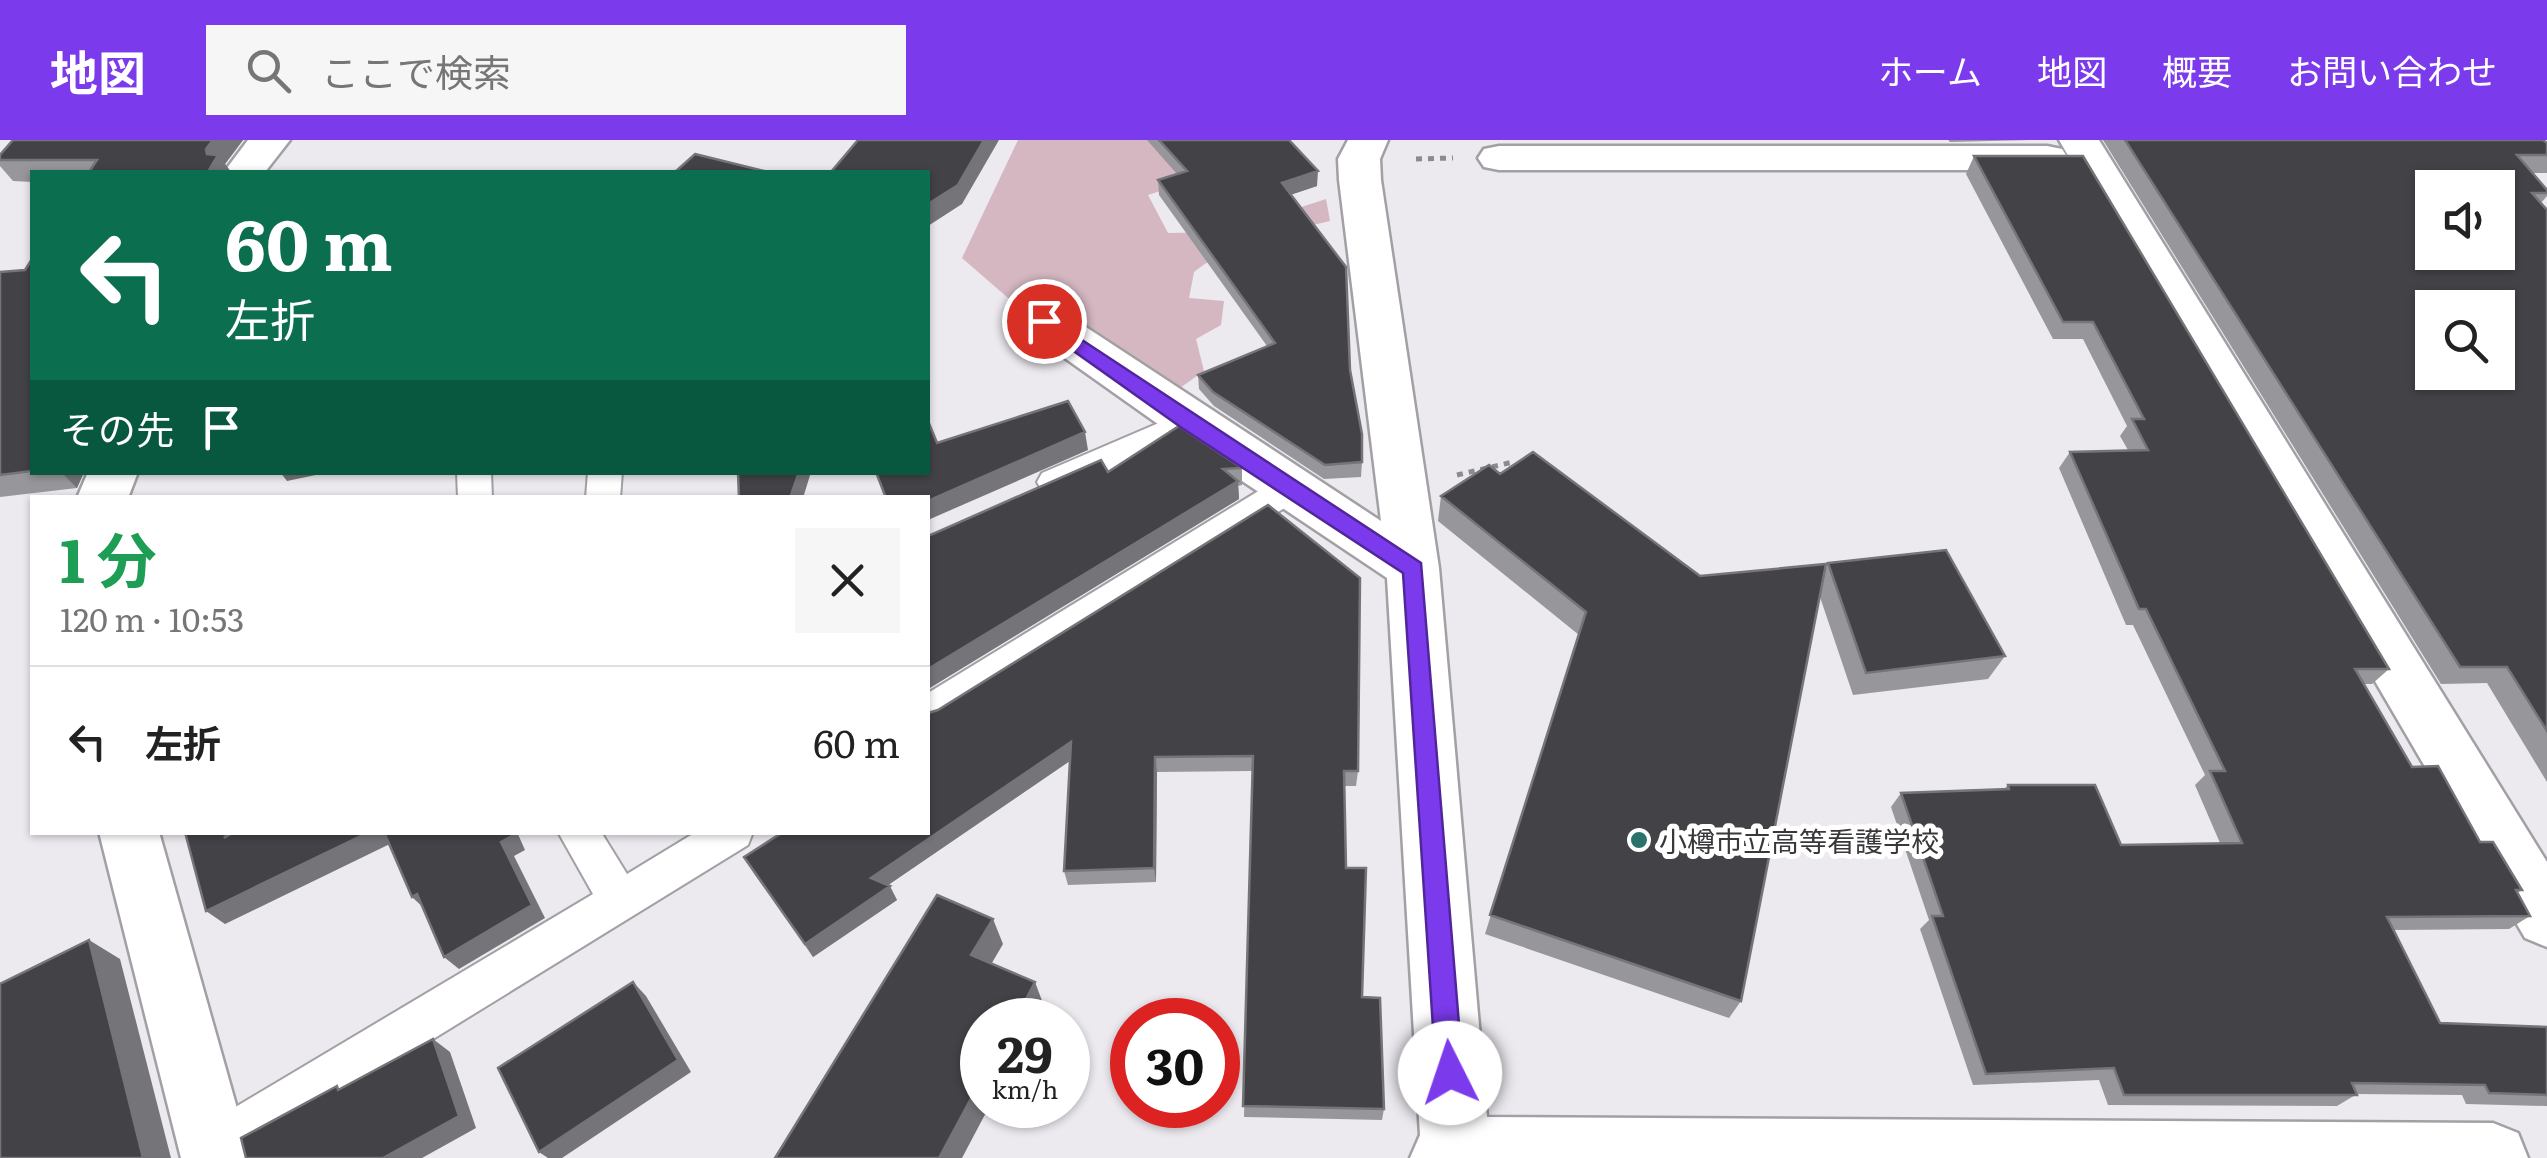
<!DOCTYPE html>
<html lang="ja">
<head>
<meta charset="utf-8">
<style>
  :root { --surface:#fff; --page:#f6f6f6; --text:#222; --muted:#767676; --line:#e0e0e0; --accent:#7c3aed }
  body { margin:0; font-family:Literata,"Noto Sans JP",serif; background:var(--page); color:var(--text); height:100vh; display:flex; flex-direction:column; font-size:38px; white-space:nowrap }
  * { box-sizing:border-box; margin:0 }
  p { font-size:32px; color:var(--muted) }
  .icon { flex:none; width:55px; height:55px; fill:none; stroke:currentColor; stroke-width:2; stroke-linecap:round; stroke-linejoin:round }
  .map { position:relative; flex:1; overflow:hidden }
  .panel { position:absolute; left:30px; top:355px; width:900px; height:340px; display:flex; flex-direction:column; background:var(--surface); border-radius:0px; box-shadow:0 2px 8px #0004 }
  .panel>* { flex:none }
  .top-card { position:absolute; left:30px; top:30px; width:900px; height:305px; border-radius:0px; box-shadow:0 2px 8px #0004; background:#0b6e4f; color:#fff; overflow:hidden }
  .tools { position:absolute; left:2415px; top:30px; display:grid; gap:20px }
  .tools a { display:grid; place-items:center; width:100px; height:100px; border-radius:0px; background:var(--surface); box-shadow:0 2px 8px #0004; font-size:50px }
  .speed { position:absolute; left:960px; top:858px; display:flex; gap:20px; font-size:50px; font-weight:700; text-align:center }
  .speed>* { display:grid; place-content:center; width:130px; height:130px; border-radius:50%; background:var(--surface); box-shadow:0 2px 8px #0004; line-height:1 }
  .speed small { font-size:25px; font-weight:400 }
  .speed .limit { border:15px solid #d22; background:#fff; color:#111 }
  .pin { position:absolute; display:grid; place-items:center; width:85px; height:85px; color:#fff; margin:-42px; border:5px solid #fff; border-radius:50%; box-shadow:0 2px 10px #0007 }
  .me { position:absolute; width:110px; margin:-55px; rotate:356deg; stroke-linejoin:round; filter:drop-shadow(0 0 8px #0008) }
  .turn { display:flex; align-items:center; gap:35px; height:210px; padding:0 30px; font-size:45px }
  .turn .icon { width:130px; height:130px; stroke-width:2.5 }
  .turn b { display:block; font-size:70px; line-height:85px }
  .then { display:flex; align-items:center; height:95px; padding:0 30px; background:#0003; gap:20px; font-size:38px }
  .round { display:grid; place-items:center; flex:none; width:105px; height:105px; border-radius:0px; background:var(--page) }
  .head { display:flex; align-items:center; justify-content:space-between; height:170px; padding:0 30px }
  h1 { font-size:60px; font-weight:700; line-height:75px; color:#1e9e55 }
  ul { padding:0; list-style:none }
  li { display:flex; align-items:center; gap:30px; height:150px; padding:0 30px; border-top:2px solid var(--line) }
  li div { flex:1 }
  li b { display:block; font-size:38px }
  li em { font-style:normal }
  header { display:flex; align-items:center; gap:60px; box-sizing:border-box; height:140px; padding:0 50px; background:var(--accent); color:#fff }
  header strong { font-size:48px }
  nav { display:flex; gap:55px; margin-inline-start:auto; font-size:35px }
  .search { width:700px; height:90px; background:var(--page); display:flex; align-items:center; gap:25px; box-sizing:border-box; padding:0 35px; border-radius:0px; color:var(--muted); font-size:38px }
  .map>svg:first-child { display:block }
</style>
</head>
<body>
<header>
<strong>地図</strong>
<div class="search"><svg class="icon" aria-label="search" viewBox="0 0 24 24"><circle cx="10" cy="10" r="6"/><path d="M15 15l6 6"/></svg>ここで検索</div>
<nav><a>ホーム</a><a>地図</a><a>概要</a><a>お問い合わせ</a></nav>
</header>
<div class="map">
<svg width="2547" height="1018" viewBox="0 0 2547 1018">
  <rect width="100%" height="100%" fill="#ece9ef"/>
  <path fill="#d4b7c0" d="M1018,0H1153L1201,38L1148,55L1168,93L1225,92L1326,59L1330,81C1283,92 1232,101 1194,132L1189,158L1224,161L1221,185L1196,199L1204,231L1177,250L1015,164L962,118Z"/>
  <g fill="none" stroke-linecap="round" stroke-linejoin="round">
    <g stroke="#a29fa5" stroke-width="4">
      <path id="lane" d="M1189,270L1201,274L1206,282L1201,290L1066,351L1054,355L1042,351L1037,342L1042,333Z
        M457,332H491L492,358H458Z
        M588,332H622L620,358H586Z
        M1290,335L1302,339L1307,348L1302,357L942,583L928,588V553L1278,339Z
        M558,692H601L627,734L696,692H753L748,705L240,1018H195L190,1007L197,990L593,754Z"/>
    </g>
    <g stroke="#a29fa5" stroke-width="5">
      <path id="street" d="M248,0H290L265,32H224Z
        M1348,0H1388L1380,19L1381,40L1439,428L1487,977L2493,983L2518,993L2528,1018H1410L1420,995L1387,438L1172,294L1028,192L1021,181L1028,170L1044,166L1060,170L1381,381L1339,40L1338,19Z
        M2059,0H2099L2547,722V807L2525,798Z
        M1499,6H2047L2062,9L2068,18L2062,27L2047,30H1499L1484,27L1478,18L1484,9Z
        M88,332H138L128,358H77Z
        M99,692H159L251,1018H181Z"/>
    </g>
    <path stroke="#8d8a8f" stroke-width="5" stroke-dasharray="6 6" stroke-linecap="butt" d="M1416,19L1453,18
      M1457,335L1513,322"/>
    <use href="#lane" fill="#fff" fill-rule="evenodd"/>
    <use href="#street" fill="#fff" fill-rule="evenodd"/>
  </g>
  <path fill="#97969b" d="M13,0H243L225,24L231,32H32V42L13,41L0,26V15Z
    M1147,0H1289L1317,46L1290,55L1350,230L1362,322L1361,337L1324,339L1214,266L1199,249L1198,235L1267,206L1159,55L1158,40L1177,34Z
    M1948,0H2031L1950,2Z
    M2103,0H2543L2547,3V33H2533L2547,50V56L2541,63L2547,70V642L2487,543L2441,544Z
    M1974,16L2389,529L2372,544H2364L2412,627L2522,750L2517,753L2530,776L2509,789L2394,790L2440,883L2547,887V966L2466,964L2462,955L2357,954L2337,966L2108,965L2099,940L1973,945L1920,789L1929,780L1891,667L1901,653L2004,649L2008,645L2121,705L2220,703L2195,645L2205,635L2133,485H2126L2059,328L2070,312L2128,310L2120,296L2127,286L2083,199H2053L1966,34Z
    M32,119V332H84L77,348L0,357V132L25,130Z
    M1242,328V345L1238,346L1239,359L928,549V396L1108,332Z
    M1500,334L1700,436L1825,431L1828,423L2005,516L1988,539L1853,555L1820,457L1741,861L1729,878L1485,794L1579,495L1438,381L1441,356Z
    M938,570L1358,631L1356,646H1344L1346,728L1362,857L1384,969L1382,980L1244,977L1252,631L1157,632L1156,742L1068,745L1064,731L1070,621L888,745L897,760L813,817L753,732L928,692Z"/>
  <path fill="#757479" d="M213,0H243L225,24L231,32H208L206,9Z
    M984,0H999L962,64L928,86V64Z
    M1318,31L1317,46L1281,58L1282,43Z
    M1085,292L1088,310L928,380V361Z
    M61,332H84L77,348Z
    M280,332H330L287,341Z
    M799,332H811L803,358H790Z
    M1238,341L1239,359L928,549V529Z
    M1071,602L1074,618L878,752L871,738Z
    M1155,617L1157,632L1156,742L1154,728Z
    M369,692H388L396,701L225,784L206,771Z
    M510,692H517L525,710L514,716L545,778L459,829L444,817L501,702Z
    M890,746L897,760L813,817L805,804Z
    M417,754L427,771L412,757Z
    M993,779L1003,804L982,840L971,815Z
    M89,800L120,819L171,1018H143Z
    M633,842L646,856L691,932L562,1018H548L539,1012Z
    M1035,842L1044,866L1036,880H1015Z
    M433,899L450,912L476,988L422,1018H383Z
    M982,938V965H990L962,1018H939Z"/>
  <path fill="#424247" stroke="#757479" stroke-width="2.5" fill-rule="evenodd" d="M13,0H213L206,9L207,14L218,15L208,32H89L97,20H0V15Z
    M858,0H984L958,45L928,64V32H831Z
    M1159,0H1289L1318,31L1282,43L1346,127L1350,230L1362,294V322L1325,325L1213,252L1198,235L1275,203L1158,40L1187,31Z
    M2125,0H2543L2547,3V15H2517L2547,50V53H2532L2547,70V591L2507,527H2460ZM2432,48H2498V112H2432ZM2432,168H2498V232H2432Z
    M695,14L768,32H675Z
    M1974,16H2083L2389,529H2355L2412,627L2438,626L2480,702H2493L2522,750H2516L2530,776L2387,777L2440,883L2547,887V955L2489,953L2485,945L2352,943L2357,955H2124L2114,928L1986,934L1932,776H1943L1901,653L2009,649L2008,645H2095L2121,705L2242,703L2210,631H2225L2146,469H2139L2070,312L2148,310L2132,279H2144L2093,182H2063Z
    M32,119V331L0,335V132L25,130Z
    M1068,261L1085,292L928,361V358H886L876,332H928V281L937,303Z
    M1179,286L1242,328L1223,329L1238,341L928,529V396L1101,320L1108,332Z
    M1533,312L1700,436L1826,424L1741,861L1490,775L1586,472L1441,356L1489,325L1500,334Z
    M738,332H799L790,358H739Z
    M1268,365L1360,438L1358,631H1344L1346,728H1366L1362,857L1380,858L1384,969L1243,966L1253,616L1155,617L1154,728L1064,731L1071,602L871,738L890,746L805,804L744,717L783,692H928V573L938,570Z
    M1946,410L2005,516L1866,533L1828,423Z
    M185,692H229L224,698L234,692H369L206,771Z
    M384,692H510L512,696L501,702L532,765L444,817L417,754L412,757Z
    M937,755L993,779L971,815L1035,842L1015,880H982V938L939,1018H775Z
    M89,800L143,1018H0V844Z
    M633,842L678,920L539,1012L498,928Z
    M433,899L459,976L383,1018H246L241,998L337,946L338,950Z"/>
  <path fill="#7c3aed" stroke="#51269a" stroke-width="2.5" d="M1044,175L1421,423L1463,933L1459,943L1450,947L1440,943L1436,933L1403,433L1182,288L1037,185L1034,181Z"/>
  <circle fill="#2a726b" stroke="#fff" stroke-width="4" cx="1639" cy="700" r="10"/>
  <g text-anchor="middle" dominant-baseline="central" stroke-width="10" stroke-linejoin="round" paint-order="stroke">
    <g font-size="28" fill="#39373a" stroke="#fff" text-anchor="start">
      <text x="1659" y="700">小樽市立高等看護学校</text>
    </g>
  </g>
</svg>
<div class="tools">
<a><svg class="icon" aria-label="sound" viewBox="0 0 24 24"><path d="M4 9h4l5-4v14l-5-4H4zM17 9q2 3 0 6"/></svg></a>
<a><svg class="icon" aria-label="search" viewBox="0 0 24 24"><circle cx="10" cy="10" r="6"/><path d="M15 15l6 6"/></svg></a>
</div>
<div class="speed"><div>29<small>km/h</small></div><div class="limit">30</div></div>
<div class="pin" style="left:1044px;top:181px;background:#d93025"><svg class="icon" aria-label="arrive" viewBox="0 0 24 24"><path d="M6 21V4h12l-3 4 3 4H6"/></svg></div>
<svg class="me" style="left:1450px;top:933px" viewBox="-20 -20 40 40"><circle r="19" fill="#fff"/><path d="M0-13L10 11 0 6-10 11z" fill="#7c3aed"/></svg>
<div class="top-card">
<div class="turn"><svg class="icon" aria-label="left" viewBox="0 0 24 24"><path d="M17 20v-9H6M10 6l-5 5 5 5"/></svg><div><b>60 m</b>左折</div></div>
<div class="then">その先<svg class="icon" aria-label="arrive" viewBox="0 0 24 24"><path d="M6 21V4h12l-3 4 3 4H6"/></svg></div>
</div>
<section class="panel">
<div class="head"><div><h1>1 分</h1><p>120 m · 10:53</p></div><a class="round"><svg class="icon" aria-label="close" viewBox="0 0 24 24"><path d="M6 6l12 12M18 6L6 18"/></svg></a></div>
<ul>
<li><svg class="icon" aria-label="left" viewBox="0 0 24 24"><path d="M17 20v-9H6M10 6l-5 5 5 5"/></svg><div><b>左折</b></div><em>60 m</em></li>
</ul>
</section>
</div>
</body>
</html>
